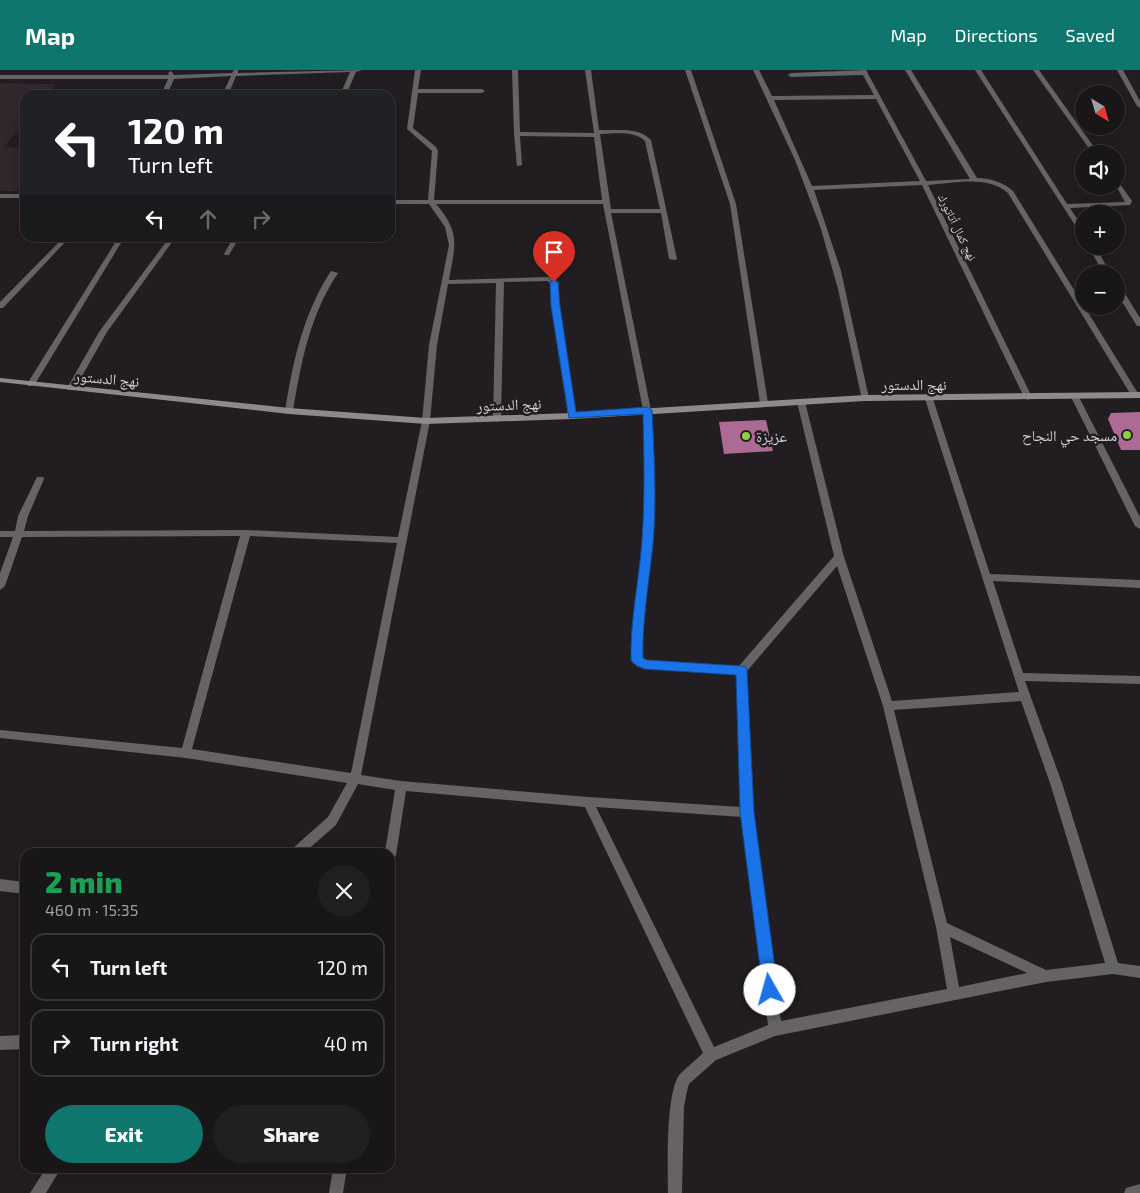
<!DOCTYPE html>
<html lang="en">
<head>
<meta charset="utf-8">
<style>
  :root { --surface:#191618; --page:#221f21; --text:#f1f3f6; --muted:#9f9fa2; --line:#373537; --accent:#0f766e }
  body { margin:0; font-family:"Exo 2","Noto Naskh Arabic",sans-serif; background:var(--page); color:var(--text); height:100vh; display:flex; flex-direction:column; font-size:19px; white-space:nowrap }
  * { box-sizing:border-box; margin:0 }
  p { font-size:16px; color:var(--muted) }
  .icon { flex:none; width:28px; height:28px; fill:none; stroke:currentColor; stroke-width:2; stroke-linecap:round; stroke-linejoin:round }
  .map { position:relative; flex:1; overflow:hidden }
  .details { position:absolute; left:20px; top:778px; width:375px; height:325px; display:flex; flex-direction:column; background:var(--surface); border-radius:15px; box-shadow:0 5px 20px #0002,0 0 0 1px var(--line) }
  .details>* { flex:none }
  .top-card { position:absolute; left:20px; top:20px; width:375px; height:152px; border-radius:15px; box-shadow:0 5px 20px #0002,0 0 0 1px var(--line); background:#202124; color:#fff; overflow:hidden }
  .needle { width:32px; rotate:143deg }
  .tools { position:absolute; left:1075px; top:15px; display:grid; gap:10px }
  .tools a { display:grid; place-items:center; width:50px; height:50px; border-radius:50%; background:var(--surface); box-shadow:0 5px 20px #0002,0 0 0 1px var(--line); font-size:25px }
  .pin { position:absolute; display:grid; place-items:center; width:42px; height:42px; color:#fff; margin:-51px -21px; border-radius:50% 50% 50% 0; rotate:-45deg; box-shadow:0 0 5px #0007 }
  .pin .icon { rotate:45deg }
  .me { position:absolute; width:55px; margin:-28px; rotate:353deg; stroke-linejoin:round; filter:drop-shadow(0 0 4px #0008) }
  .turn { display:flex; align-items:center; gap:18px; height:105px; padding:0 25px; font-size:22px }
  .turn .icon { width:65px; height:65px; stroke-width:2.5 }
  .turn b { display:block; font-size:35px; line-height:42px }
  .lanes { display:flex; align-items:center; height:48px; padding:0 25px; background:#0003; justify-content:center; gap:25px; direction:ltr }
  .lanes .off { opacity:.35 }
  .round { display:grid; place-items:center; flex:none; width:52px; height:52px; border-radius:26px; background:var(--page) }
  .overview { display:flex; align-items:center; justify-content:space-between; height:85px; padding:0 25px }
  h1 { font-size:30px; font-weight:800; line-height:38px; color:#1e9e55 }
  .primary-button { display:flex; gap:10px; margin-top:auto; padding:10px 25px }
  .primary-button a { flex:1; height:58px; border-radius:30px; background:var(--accent); color:#fff; font-size:20px; font-weight:800; line-height:58px; text-align:center }
  .primary-button a+a { background:var(--page); color:var(--text) }
  ul { padding:0; list-style:none }
  li { display:flex; align-items:center; gap:15px; height:68px; margin:0 10px 8px; padding:0 15px; border:2px solid var(--line); border-radius:15px }
  li div { flex:1 }
  li b { display:block; font-size:19px }
  li em { font-style:normal }
  header { display:flex; align-items:center; gap:30px; box-sizing:border-box; height:70px; padding:0 25px; background:var(--accent); color:#fff }
  header strong { font-size:24px }
  nav { display:flex; gap:28px; margin-inline-start:auto; font-size:18px }
  .map>svg:first-child { display:block }
</style>
</head>
<body>
<header>
<strong>Map</strong>
<nav><a>Map</a><a>Directions</a><a>Saved</a></nav>
</header>
<div class="map">
<svg width="1140" height="1123" viewBox="0 0 1140 1123">
  <rect width="100%" height="100%" fill="#211d20"/>
  <path fill="#31272d" d="M0,13L56,14L47,25H25V52L4,77L25,78V121H0Z"/>
  <path fill="#ac6a95" d="M1140,342V380H1121L1108,349L1111,343Z
    M766,350L773,381L724,384L719,352Z"/>
  <g fill="none" stroke-linecap="round" stroke-linejoin="round">
    <path fill="#656364" fill-rule="evenodd" d="M234,0H238V3L362,0L356,2L346,25H340L350,2L236,6L228,25H222L231,6L174,9L167,25H161L168,9H0V5H169L168,3L171,1L174,5L232,3Z
      M415,0H421L418,19H482L485,21L482,23H418L413,58L436,77L438,81L434,130H602L594,67L520,66L522,95L517,96L514,64L512,0H518L520,62L594,63L585,0H591L599,60C616,61 638,56 651,70L677,189L675,190L669,189L661,143H611L651,340L654,415L652,472L641,586L644,590L739,596L834,486L797,332L801,329L805,332L844,487L892,631L1019,622L925,329L926,327L929,326L933,329L990,504L1140,510V518L993,511L1023,603L1140,606V614L1025,611L1062,713L1118,893L1140,896V908L1113,904L1046,912L775,966L716,990L689,1014L687,1021L684,1037L682,1123H668C668,1097 665,1023 680,1004C687,997 696,990 703,983L585,737L406,721L396,785L394,789L390,790V782H385L395,720L358,714L336,755L305,782H291L293,778L328,747L347,713L186,688L0,668V660L182,678L240,466L22,467L5,516L0,520V503L13,467H0V461H15L18,446L37,407H43L44,409L28,446L24,461L246,460L398,467L422,351L429,275L449,175L445,157L429,134H390V130H428L432,81L407,59ZM600,64C615,64 633,60 645,71L660,139H611ZM436,134H603L643,340L646,415L642,472L631,586L636,596L644,599L737,604L741,737L588,727L401,711L361,705L430,351L437,275L448,214L496,213L493,349L497,352L501,349L504,212L547,211L550,213L551,236L568,346L572,349L576,346L559,236L558,212L548,207L449,210C455,175 461,163 436,134ZM250,466L397,473L351,703L192,679ZM837,496L883,636L936,857L947,919L781,951L753,742L747,601ZM1021,631L1050,713L1105,893L1046,900L947,853L894,640ZM596,737L742,747L768,955L714,977ZM950,867L1027,903L959,917Z
      M685,0H691L736,134L768,333L764,336L760,333L730,134Z
      M753,0H759L772,26L874,25L863,5L791,7L788,5L791,3L866,0L926,111L970,109L905,0H911L977,108C990,108 1003,112 1013,121L1139,325L1138,327L1135,328L1131,325L1008,123C988,105 954,113 928,115L1032,327L1028,330L1024,327L922,115L814,120L841,201L869,328L868,330H862L838,219L821,159L795,90ZM876,29L920,111L812,116L774,30Z
      M975,0H981L1067,134L1125,132L1116,116V110L1118,111L1132,131L1130,135L1070,138L1084,159V167L1082,166Z
      M1033,0H1039L1099,84H1093Z
      M1117,0H1123L1140,31V38L1137,36Z
      M0,124H25V128H0Z
      M63,168H69L3,238H0V232Z
      M118,168H124L35,314L31,316H28L27,314Z
      M169,168H175L107,262L74,320H68L67,318L99,262Z
      M233,168H239L229,185H225L224,184Z
      M1088,176H1095L1111,204H1104Z
      M331,201L338,203C310,245 301,292 293,341L289,344L286,343L285,341C293,291 303,244 331,201Z
      M1116,214H1119L1140,248V256H1137L1116,222Z
      M1075,324L1079,327L1140,447V459L1135,456L1071,327Z
      M0,809L25,812V824L0,821Z
      M25,965V979L0,980V966Z
      M46,1098H61L46,1123H30Z
      M333,1098H347L343,1123H329Z
      M1140,1114V1123H1124L1126,1118Z"/>
    <path fill="#8d8a8c" fill-rule="evenodd" d="M0,308L289,338L426,348L572,343L865,325L1140,322V328L865,331L572,349L426,354L289,344L0,312Z"/>
  </g>
  <path fill="#1a73e8" stroke="#114b97" d="M554,209L558,212L560,236L576,342L647,337L652,340C654,385 657,429 653,474C649,512 642,550 643,588L647,590L742,596L746,597L747,600L754,742L778,920L775,925L770,927L765,925L763,920L740,742L736,605L644,599L633,593L631,590C630,550 639,511 642,471C645,428 644,386 643,344L569,348L551,236L550,212Z"/>
  <g fill="#8dce43" stroke="#211d20" stroke-width="2">
    <circle cx="1127" cy="365" r="5"/>
    <circle cx="746" cy="366" r="5"/>
  </g>
  <g text-anchor="middle" dominant-baseline="central" stroke-width="5" stroke-linejoin="round" paint-order="stroke">
    <g font-size="12" fill="#d4d1d2" stroke="#211d20">
      <text transform="translate(958 157) rotate(64)">نهج كمال أتاتورك</text>
    </g>
    <g font-size="15" fill="#d4d1d2" stroke="#211d20">
      <text transform="translate(107 308) rotate(5)">نهج الدستور</text>
      <text x="914" y="314">نهج الدستور</text>
      <text transform="translate(509 334) rotate(-2)">نهج الدستور</text>
    </g>
    <g font-size="15" fill="#d4d1d2" stroke="#211d20" text-anchor="end">
      <text x="1117" y="365">مسجد حي النجاح</text>
      <text x="756" y="366" text-anchor="start">عزيزة</text>
    </g>
  </g>
</svg>
<div class="tools">
<a><svg class="needle" viewBox="-14 -14 28 28"><path d="M0-13l5 13h-10z" fill="#e53935"/><path d="M0 13l5-13h-10z" fill="#9f9fa2"/></svg></a>
<a><svg class="icon" aria-label="sound" viewBox="0 0 24 24"><path d="M4 9h4l5-4v14l-5-4H4zM17 9q2 3 0 6"/></svg></a>
<a>+</a>
<a>−</a>
</div>
<div class="pin" style="left:554px;top:212px;background:#d93025"><svg class="icon" aria-label="arrive" viewBox="0 0 24 24"><path d="M6 21V4h12l-3 4 3 4H6"/></svg></div>
<svg class="me" style="left:770px;top:920px" viewBox="-20 -20 40 40"><circle r="19" fill="#fff"/><path d="M0-13L10 11 0 6-10 11z" fill="#1a73e8"/></svg>
<div class="top-card">
<div class="turn"><svg class="icon" aria-label="left" viewBox="0 0 24 24"><path d="M17 20v-9H6M10 6l-5 5 5 5"/></svg><div><b>120 m</b>Turn left</div></div>
<div class="lanes"><svg class="icon" aria-label="left" viewBox="0 0 24 24"><path d="M17 20v-9H6M10 6l-5 5 5 5"/></svg><svg class="icon off" aria-label="ahead" viewBox="0 0 24 24"><path d="M12 20V5M6 11l6-6 6 6"/></svg><svg class="icon off" aria-label="right" viewBox="0 0 24 24"><path d="M7 20v-9h11M14 6l5 5-5 5"/></svg></div>
</div>
<section class="details">
<div class="overview"><div><h1>2 min</h1><p>460 m · 15:35</p></div><a class="round"><svg class="icon" aria-label="close" viewBox="0 0 24 24"><path d="M6 6l12 12M18 6L6 18"/></svg></a></div>
<ul>
<li><svg class="icon" aria-label="left" viewBox="0 0 24 24"><path d="M17 20v-9H6M10 6l-5 5 5 5"/></svg><div><b>Turn left</b></div><em>120 m</em></li>
<li><svg class="icon" aria-label="right" viewBox="0 0 24 24"><path d="M7 20v-9h11M14 6l5 5-5 5"/></svg><div><b>Turn right</b></div><em>40 m</em></li>
</ul>
<div class="primary-button"><a>Exit</a><a>Share</a></div>
</section>
</div>
</body>
</html>
